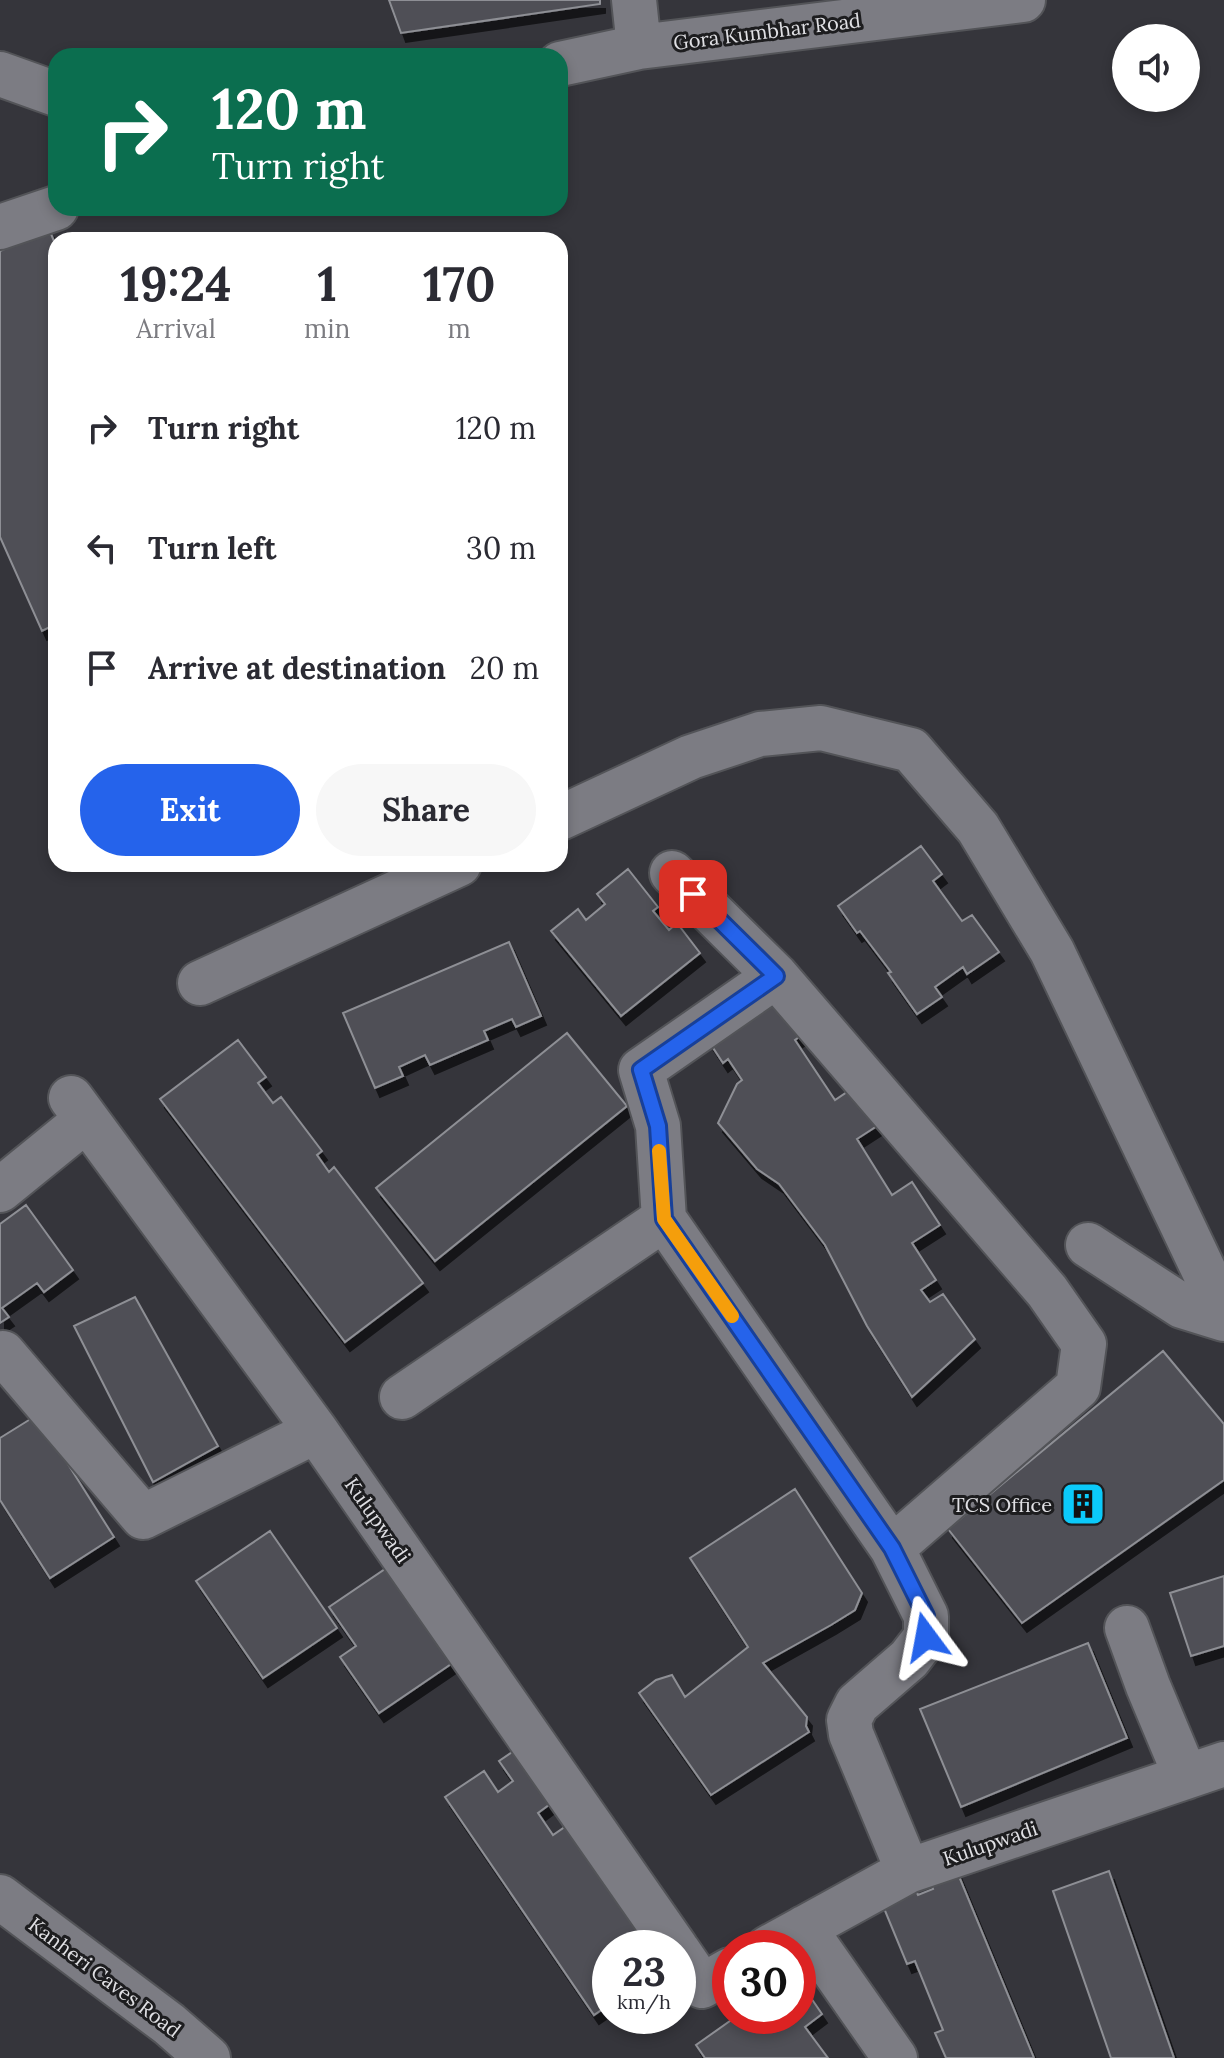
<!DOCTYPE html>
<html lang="en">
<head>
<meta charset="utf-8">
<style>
  :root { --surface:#fff; --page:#f7f7f7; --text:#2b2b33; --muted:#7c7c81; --accent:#2563eb }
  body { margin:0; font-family:Lora,serif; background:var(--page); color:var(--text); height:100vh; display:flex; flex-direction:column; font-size:30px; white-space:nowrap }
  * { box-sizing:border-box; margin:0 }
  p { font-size:26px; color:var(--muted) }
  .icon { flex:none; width:44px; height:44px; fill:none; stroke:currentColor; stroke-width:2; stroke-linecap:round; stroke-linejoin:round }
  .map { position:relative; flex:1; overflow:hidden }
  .side { position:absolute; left:48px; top:232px; width:520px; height:640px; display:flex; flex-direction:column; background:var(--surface); border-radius:24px; box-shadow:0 4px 12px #0003 }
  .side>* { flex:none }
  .banner { position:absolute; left:48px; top:48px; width:520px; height:168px; border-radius:24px; box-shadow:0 4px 12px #0003; background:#0b6e4f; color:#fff; overflow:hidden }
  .tools { position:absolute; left:1112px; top:24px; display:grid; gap:16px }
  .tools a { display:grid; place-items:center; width:88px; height:88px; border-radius:50%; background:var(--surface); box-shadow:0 4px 12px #0003; font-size:40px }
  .speed { position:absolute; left:592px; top:1930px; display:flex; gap:16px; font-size:40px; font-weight:700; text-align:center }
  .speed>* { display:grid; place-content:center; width:104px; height:104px; border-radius:50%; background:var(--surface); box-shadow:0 4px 12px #0003; line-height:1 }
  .speed small { font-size:20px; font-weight:400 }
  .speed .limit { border:12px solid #d22; background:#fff; color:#111 }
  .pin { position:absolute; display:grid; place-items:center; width:68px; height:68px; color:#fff; margin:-34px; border-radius:16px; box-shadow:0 4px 12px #0006 }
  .me { position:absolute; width:88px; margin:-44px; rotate:347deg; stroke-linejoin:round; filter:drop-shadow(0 0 6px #0008) }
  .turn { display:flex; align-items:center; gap:28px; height:168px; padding:0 32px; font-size:36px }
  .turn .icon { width:104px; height:104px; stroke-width:2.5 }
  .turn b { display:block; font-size:56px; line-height:68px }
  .eta { display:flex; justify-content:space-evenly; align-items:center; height:136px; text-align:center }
  .eta b { font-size:48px; font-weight:700; line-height:56px }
  .button { display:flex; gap:16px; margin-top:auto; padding:16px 32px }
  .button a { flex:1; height:92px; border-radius:48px; background:var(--accent); color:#fff; font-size:32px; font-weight:700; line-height:92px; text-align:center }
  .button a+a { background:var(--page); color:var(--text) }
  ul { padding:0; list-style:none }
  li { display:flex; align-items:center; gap:24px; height:120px; padding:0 32px }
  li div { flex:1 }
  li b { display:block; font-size:30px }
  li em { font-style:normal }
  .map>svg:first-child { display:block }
</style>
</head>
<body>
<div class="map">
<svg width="1224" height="2058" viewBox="0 0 1224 2058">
  <defs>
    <filter id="shadow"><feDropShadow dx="5" dy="9" stdDeviation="0" flood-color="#0009"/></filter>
  </defs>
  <rect width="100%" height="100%" fill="#35353b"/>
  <path fill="#4f5056" stroke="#8e8f95" stroke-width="2" filter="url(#shadow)" d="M389,0H600V4L401,33Z
    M49,229L56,246V624L42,631L0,537V251Z
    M921,846L942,874L933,881L962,921L972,915L999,952L967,974L963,967L935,987L942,997L917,1014L888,973L891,972L860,931L857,933L838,906Z
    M628,869L658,907L653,911L669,930L677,923L700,953L621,1016L551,931L578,909L586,920L605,904L597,894Z
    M509,942L541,1016L516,1027L512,1019L484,1031L488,1040L430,1065L425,1055L399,1067L403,1076L375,1088L343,1013Z
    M773,989L802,1035L795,1040L835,1100L853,1088L877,1126L857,1139L892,1195L912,1182L940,1225L912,1243L936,1280L921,1290L930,1302L943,1294L975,1339L912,1397L867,1326L825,1245L779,1184L757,1169L718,1123L737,1084L742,1080L728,1059L723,1063L704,1034Z
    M567,1033L627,1106L435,1261L376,1188Z
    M238,1040L266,1077L258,1083L273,1103L281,1097L322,1151L317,1155L329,1172L334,1167L423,1283L345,1342L160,1099Z
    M26,1205L73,1270L44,1292L37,1283L2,1308L9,1317L0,1323V1224Z
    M135,1297L218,1446L153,1482L74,1326Z
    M1163,1351L1224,1424V1480L1022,1623L948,1529Z
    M37,1415L114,1537L50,1578L0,1500V1438Z
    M795,1489L862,1593L855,1610L831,1625L763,1663L807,1717L806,1726L809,1732L711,1795L639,1693L656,1680L672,1675L685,1697L748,1647L690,1558Z
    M270,1531L337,1628L263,1678L196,1581Z
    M391,1565L457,1660L379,1713L340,1657L356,1646L329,1607Z
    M1224,1576V1646L1191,1656L1170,1593Z
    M1088,1643L1127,1738L961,1807L920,1709Z
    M521,1746L557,1799L538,1813L553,1835L572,1822L658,1948H610V2004L594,2015L445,1797L484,1771L498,1792L513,1781L499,1761Z
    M956,1869L1034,2058H946L935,2033L943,2030L915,1961L907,1964L881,1901L914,1887L918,1895L933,1889L930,1880Z
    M1109,1871L1174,2058H1111L1053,1891Z
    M798,1979L822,2014L805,2027L828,2058H705L696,2045L737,2016H798Z"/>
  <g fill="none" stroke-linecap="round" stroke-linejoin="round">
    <g stroke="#535458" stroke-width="48">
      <path id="minor" d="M634,0L639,47
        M560,64L639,47L1023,0
        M0,74L56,94
        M0,227L56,208
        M560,818L691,757L760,734L821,728L911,750L978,828L1052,951L1224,1313
        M672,873L776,976L1047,1291L1084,1344L1078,1387L892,1548L926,1616V1637L909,1659L857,1704L849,1720L851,1734L908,1871
        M200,983L459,864
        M71,1098L316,1431L676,1948
        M0,1190L86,1120
        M664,1219L658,1126L641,1070L776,976
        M1088,1245L1182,1306L1224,1319
        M0,1355L3,1353L143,1517L316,1431
        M402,1397L664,1219L892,1548
        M1127,1628L1148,1686L1186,1777
        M0,1897L169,2024L208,2058
        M804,1928L895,2058
        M768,1948L908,1871L1224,1764
        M678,1951L702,1986L730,1970"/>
    </g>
    <use href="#minor" stroke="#7c7c83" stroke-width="44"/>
  </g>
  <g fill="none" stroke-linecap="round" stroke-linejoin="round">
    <g stroke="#184099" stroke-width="20">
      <path id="route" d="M693,894L776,976L641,1070L658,1126L664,1219L892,1548L926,1616V1637"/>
    </g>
    <use href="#route" stroke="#2563eb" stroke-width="14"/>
    <path stroke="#f59e0b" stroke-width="14" d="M659,1151L664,1219L732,1316"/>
  </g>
  <defs>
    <g id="building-square" transform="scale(2.3)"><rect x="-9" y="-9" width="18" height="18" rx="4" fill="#0bcafa" stroke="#1d1d1f"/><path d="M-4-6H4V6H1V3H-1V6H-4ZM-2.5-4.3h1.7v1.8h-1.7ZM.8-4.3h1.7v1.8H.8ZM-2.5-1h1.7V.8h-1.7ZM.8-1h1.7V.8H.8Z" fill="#111"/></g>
  </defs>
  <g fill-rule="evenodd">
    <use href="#building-square" x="1083" y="1504"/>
  </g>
  <g text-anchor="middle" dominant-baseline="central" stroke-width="6" stroke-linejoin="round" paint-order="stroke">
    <g font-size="20" fill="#e0e0e4" stroke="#1d1d1f">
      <text transform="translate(767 31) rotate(-7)">Gora Kumbhar Road</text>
      <text transform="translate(378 1520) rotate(55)">Kulupwadi</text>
      <text transform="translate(990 1843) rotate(-19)">Kulupwadi</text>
      <text transform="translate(105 1977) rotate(37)">Kanheri Caves Road</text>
    </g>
    <g font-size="20" fill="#e0e0e4" stroke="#1d1d1f" text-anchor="end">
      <text x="1052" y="1504">TCS Office</text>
    </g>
  </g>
</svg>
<div class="tools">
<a><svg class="icon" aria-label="sound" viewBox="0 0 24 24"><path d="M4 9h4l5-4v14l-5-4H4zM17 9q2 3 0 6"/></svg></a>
</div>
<div class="speed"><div>23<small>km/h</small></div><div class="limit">30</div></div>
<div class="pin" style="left:693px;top:894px;background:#d93025"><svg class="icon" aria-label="arrive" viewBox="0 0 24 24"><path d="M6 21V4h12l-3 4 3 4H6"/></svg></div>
<svg class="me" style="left:926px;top:1637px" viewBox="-20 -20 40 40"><path d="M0-17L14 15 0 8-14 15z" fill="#2563eb" stroke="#fff" stroke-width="4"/></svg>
<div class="banner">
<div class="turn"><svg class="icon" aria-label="right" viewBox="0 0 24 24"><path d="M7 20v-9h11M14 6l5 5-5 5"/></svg><div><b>120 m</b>Turn right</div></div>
</div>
<section class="side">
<div class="eta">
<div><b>19:24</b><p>Arrival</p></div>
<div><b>1</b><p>min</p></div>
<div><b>170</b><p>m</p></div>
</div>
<ul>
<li><svg class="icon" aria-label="right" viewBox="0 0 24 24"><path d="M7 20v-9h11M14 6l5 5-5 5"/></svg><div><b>Turn right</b></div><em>120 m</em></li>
<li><svg class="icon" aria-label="left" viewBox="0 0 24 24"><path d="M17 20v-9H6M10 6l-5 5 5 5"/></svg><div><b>Turn left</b></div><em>30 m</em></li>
<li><svg class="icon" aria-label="arrive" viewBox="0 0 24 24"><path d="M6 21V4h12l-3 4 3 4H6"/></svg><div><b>Arrive at destination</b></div><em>20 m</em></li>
</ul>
<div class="button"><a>Exit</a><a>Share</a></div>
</section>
</div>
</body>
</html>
